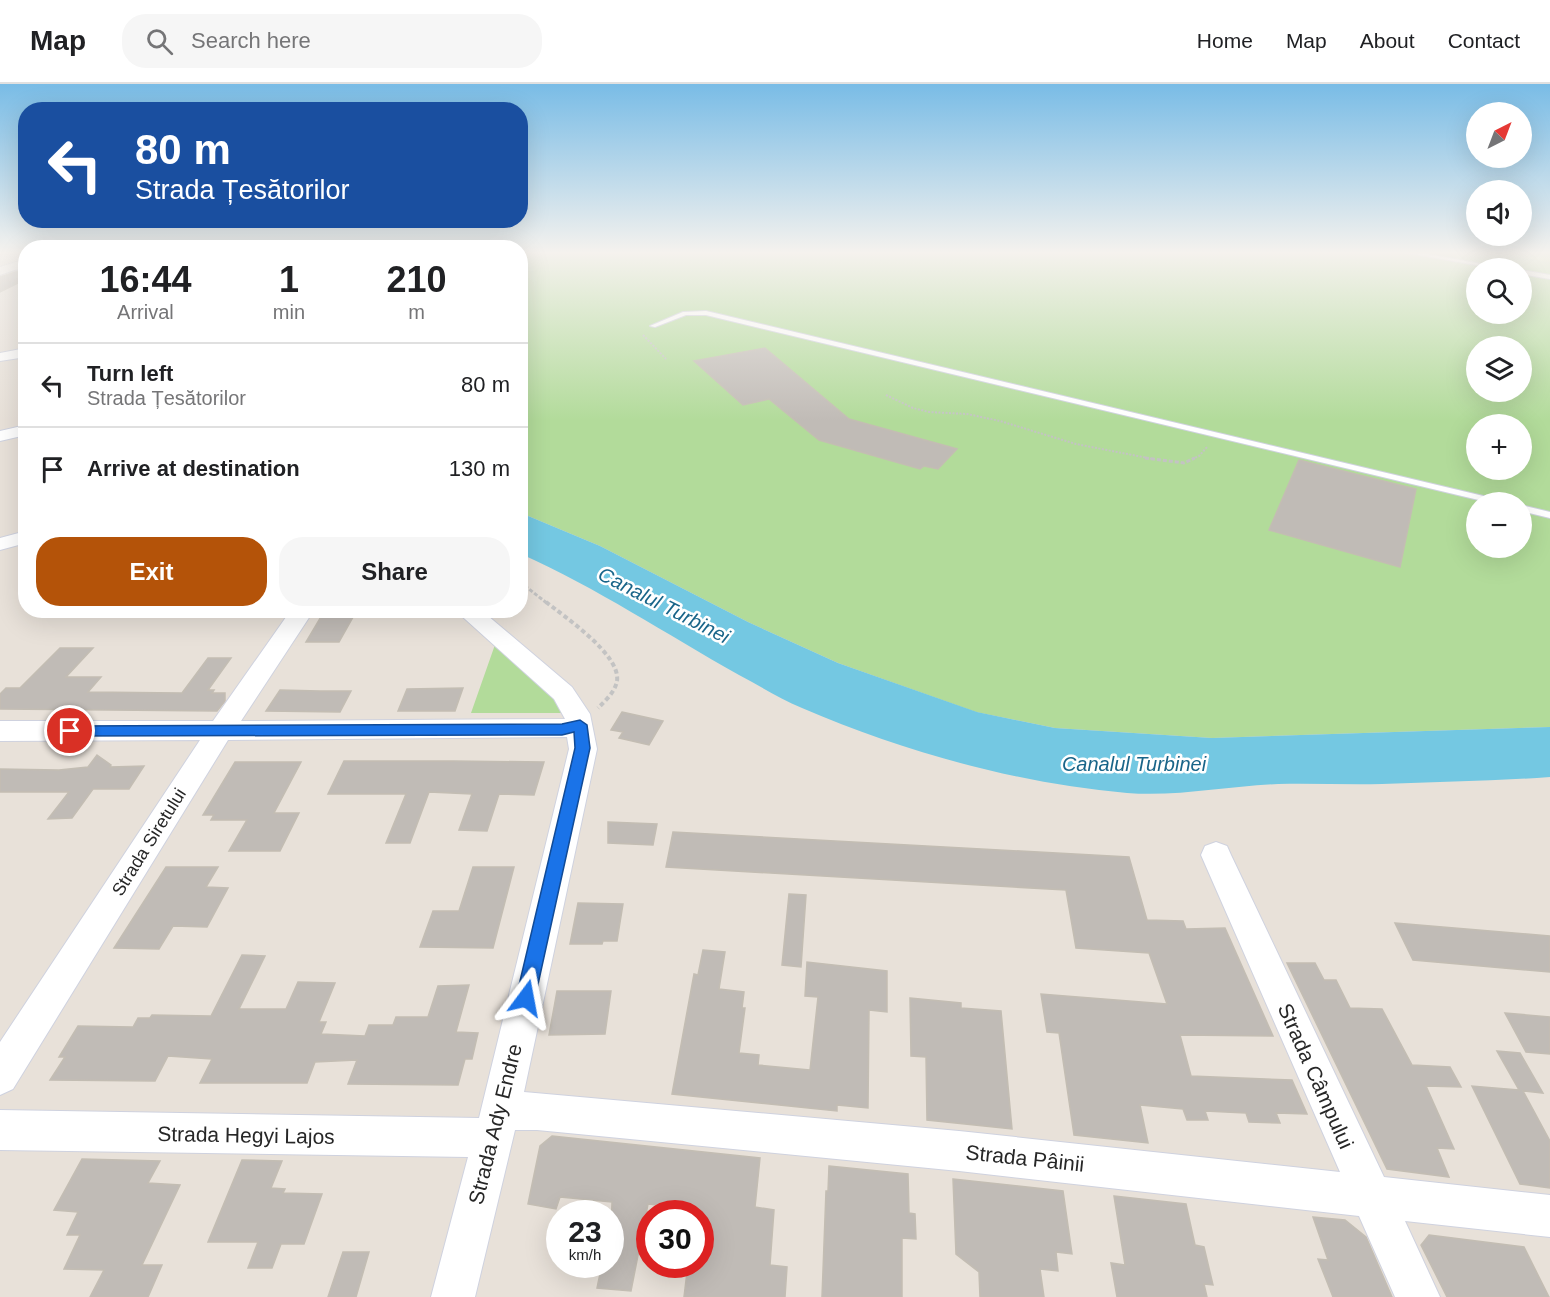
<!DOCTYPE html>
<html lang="en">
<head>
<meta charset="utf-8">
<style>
  :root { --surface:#fff; --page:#f6f6f6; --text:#202124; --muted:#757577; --line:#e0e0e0; --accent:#b45309 }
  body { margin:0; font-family:Arial,sans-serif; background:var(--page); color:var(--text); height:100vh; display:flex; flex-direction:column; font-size:22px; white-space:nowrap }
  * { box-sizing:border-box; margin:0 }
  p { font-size:20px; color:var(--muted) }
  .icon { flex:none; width:33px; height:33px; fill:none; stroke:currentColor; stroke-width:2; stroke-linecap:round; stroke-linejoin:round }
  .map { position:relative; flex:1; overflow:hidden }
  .sheet { position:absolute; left:18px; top:156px; width:510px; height:378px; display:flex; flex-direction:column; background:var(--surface); border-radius:24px; box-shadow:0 6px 24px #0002 }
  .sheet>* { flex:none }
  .hud { position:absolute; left:18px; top:18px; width:510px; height:126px; border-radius:24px; box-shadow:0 6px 24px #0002; background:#1a4fa0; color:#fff; overflow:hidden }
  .needle { width:39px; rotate:42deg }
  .buttons { position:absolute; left:1466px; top:18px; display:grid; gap:12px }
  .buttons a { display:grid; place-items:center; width:66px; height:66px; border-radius:50%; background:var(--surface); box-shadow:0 6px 24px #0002; font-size:30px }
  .speed { position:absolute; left:546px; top:1116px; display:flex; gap:12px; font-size:30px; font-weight:700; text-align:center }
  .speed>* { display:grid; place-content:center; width:78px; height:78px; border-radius:50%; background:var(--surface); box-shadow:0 6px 24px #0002; line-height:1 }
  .speed small { font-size:15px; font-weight:400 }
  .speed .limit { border:9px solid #d22; background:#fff; color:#111 }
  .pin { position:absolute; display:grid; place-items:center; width:51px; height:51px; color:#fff; margin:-26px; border:3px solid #fff; border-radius:50%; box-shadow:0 2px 6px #0007 }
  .me { position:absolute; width:66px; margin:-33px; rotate:13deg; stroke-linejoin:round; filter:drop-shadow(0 0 4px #0008) }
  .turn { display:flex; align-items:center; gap:21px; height:126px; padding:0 18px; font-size:27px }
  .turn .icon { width:78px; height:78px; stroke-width:2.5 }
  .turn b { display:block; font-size:42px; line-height:51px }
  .eta { display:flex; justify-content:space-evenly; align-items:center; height:102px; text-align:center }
  .eta b { font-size:36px; font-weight:800; line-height:42px }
  .primary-button { display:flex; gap:12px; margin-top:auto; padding:12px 18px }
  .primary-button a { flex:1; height:69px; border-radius:24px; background:var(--accent); color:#fff; font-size:24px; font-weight:800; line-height:69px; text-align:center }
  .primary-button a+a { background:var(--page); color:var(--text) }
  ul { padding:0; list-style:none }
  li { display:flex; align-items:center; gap:18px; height:84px; padding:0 18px; border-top:2px solid var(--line) }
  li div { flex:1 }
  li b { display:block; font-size:22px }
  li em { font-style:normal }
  header { display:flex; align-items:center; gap:36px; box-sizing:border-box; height:84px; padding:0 30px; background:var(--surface); border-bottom:2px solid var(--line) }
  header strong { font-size:28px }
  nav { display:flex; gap:33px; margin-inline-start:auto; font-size:21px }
  .search { width:420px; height:54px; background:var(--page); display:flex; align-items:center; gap:15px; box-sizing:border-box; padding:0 21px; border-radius:24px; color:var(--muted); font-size:22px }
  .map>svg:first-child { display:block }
</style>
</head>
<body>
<header>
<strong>Map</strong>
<div class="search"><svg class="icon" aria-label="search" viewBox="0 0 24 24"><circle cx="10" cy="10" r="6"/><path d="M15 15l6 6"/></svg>Search here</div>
<nav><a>Home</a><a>Map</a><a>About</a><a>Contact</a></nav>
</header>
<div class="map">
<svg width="1550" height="1213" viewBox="0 0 1550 1213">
  <rect width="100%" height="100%" fill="#e8e1d9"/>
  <path fill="#b2db9a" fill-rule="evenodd" d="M520,167H1550V643L1212,654L1055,644L976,628L838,579L748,538L600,462L521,429ZM1476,184H1521V230H1476ZM1476,262H1521V308H1476ZM1476,340H1521V386H1476ZM1476,418H1521V464H1476Z
    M497,555L537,587L564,629H471Z"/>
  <path fill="#c3e196" d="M1480,167H1550V178Z"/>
  <path fill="#74c8e2" d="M521,429L600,462L748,538L838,579L977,628L1055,644L1212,654L1550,643V693C1494,697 1438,698 1382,700C1347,701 1313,699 1278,700C1228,702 1177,713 1127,709C1015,699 905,668 802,624C780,615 760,602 739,591C666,550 597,504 521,470Z"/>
  <path fill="#c0bbb6" stroke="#c3bdb3" stroke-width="1.5" d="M16,188H26V195L0,208V193Z
    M765,264L849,335L957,365L938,385L924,382L920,385L819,356L769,315L743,321L694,277Z
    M1299,376L1416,405L1400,483L1269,446Z
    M325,526H357L339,558H306Z
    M60,564H93L66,593H101L88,608L182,609L208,574H231L208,606H214L212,609H225V617L217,627L0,625V610L6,604H20Z
    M463,604L455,627H398L407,605Z
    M280,606L320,607H351L340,628L266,627Z
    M622,628L663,637L649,661L619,654L623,648L611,646Z
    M97,671L111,681L110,683L144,682L129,705H93L72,734L48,735L69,708H0V685L59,686L88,683Z
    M344,677H453L544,678L534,711L499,710L487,747L459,746L472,710L429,708L410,759H386L406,710H328Z
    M235,678H301L274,729H299L280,767H229L247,736H211L214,731H203Z
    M608,738L657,740L653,761L608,759Z
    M673,748L1129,773L1147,836L1183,837L1186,845L1225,844L1273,952L1180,951L1191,992L1292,996L1307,1030L1276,1029L1280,1039L1249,1038L1246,1029L1205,1027L1208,1036H1187L1183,1025L1140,1021L1148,1059L1074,1051L1059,949L1047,948L1041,910L1167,920L1149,869L1076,864L1066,806L666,783Z
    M166,783H218L206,803L228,804L207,843L173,842L159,865L114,864Z
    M473,783H514L493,864L420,863L433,827H459Z
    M789,810L806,811L801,883L782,881Z
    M578,819L623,820L617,857H603L602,860H570Z
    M1395,839L1550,852V888L1413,876Z
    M703,866L725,868L719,905L744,908L742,924H745L739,969L759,971L758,981L810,986L818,913L805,912L807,878L887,887V928L869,926L868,1024L837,1021V1027L672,1010L694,890L698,891Z
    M242,871L265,872L239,925H286L298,898L335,899L319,938H326L321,950L365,952L369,941H393L396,933H428L438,902L469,901L456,948L478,949L472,975H465L458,1001L348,1000L357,976L315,978L307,999H200L212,975L168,972L155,997L50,996L65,973H59L78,942L133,943L138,934H150L152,931L211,932Z
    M1287,879H1315L1324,896H1336L1350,924L1382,925L1412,981L1450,983L1461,1003L1426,1002L1454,1065L1437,1064L1449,1093L1387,1085Z
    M557,907H611L605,950L549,951Z
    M910,914L961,919V924L1001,927L1012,1045L927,1036L926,973L911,972Z
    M1505,929L1550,933V970L1526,968Z
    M1497,967L1520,969L1543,1009L1523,1007L1550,1057V1104L1520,1100L1472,1002L1519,1006Z
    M552,1052L760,1074L755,1123L774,1126L770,1181L787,1183L785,1213H684L688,1180H700V1130H696V1125L648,1120L631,1207L597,1204L602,1180H610L612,1118L560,1113L556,1125L528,1120L540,1062Z
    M82,1075L160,1077L148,1099L180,1101L142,1181H162L148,1213H90L104,1186L64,1185L80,1151H67L78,1128L54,1126Z
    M242,1076L282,1077L271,1104L285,1105L283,1109L322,1110L304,1160H281L272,1184H248L258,1158H208Z
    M829,1082L908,1090L909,1129L915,1130L916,1155L902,1154V1213H822L826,1107H828Z
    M953,1095L1063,1107L1072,1170L1056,1168L1058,1187L1040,1185L1044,1213H980L979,1188L956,1170Z
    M1114,1112L1186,1120L1195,1161L1204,1163L1213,1201L1204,1200L1207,1213H1117L1111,1179L1125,1181Z
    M1313,1133L1345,1136L1366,1153L1392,1213H1333L1318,1175L1328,1176Z
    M1429,1151L1524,1163L1549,1213H1447L1421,1161Z
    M343,1168H369L356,1213H328Z"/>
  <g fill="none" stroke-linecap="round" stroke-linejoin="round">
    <g stroke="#cfd2df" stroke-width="2">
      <path id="service" d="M1397,167H1411L1503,184H1493Z
        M9,182H26V186L7,185Z
        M1521,186L1550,191V195L1521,190Z
        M706,227L1496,415L1501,418H1487L706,231H686L655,243L650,242L683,228Z
        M1521,421L1550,428V434L1521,427Z"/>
    </g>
    <g stroke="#cfd2df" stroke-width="2">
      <path id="minor" d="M26,175V182L0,191V183Z
        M26,264V273L0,277V269Z
        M26,341V351L0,357V347Z
        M26,447V459L0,466V454Z
        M291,526H314L241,637L565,635L554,615L455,526H481L572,603L590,630L597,665L524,1008L959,1047L1340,1088L1201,771L1205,762L1216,758L1227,762L1231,771L1384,1093L1550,1111V1153L1405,1137L1440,1213H1395L1359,1132L959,1087L537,1046H515L475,1213H431L468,1073L0,1066V1026L479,1034L569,665L567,653L228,656L13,1005L0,1011V958L200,656L0,657V637H213Z"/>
    </g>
    <path stroke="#c3c3c3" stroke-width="2" stroke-dasharray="2 1.5" stroke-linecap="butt" d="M643,251L666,275
      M886,311L913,324L929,328L967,330L1000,337L1076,360L1153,375
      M1192,375L1199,372L1207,363"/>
    <path stroke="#c3c3c3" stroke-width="3" stroke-dasharray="4 2" stroke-linecap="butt" d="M1145,374L1184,379L1195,374
      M520,498L548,520"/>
    <path stroke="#c3c3c3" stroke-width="4" stroke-dasharray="4.5 3" stroke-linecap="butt" d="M546,518C565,533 621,571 617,597C615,608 605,617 598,624"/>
    <use href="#service" fill="#fff" fill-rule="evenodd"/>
    <use href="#minor" fill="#fff" fill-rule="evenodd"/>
  </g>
  <linearGradient id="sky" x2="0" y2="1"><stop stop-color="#79bce6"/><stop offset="0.5" stop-color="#f5f2ee"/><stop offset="1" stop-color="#f5f2ee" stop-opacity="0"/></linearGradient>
  <rect width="1550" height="337" fill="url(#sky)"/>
  <path fill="#1a73e8" stroke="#114b97" stroke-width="1.5" d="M580,636L587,641L590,664L535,914L532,920L526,922L519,920L516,914L575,664L574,648L562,651L70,652L63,647L70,642L562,640Z"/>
  <g text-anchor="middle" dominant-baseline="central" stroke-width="5" stroke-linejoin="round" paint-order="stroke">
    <g font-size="18" fill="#272727" stroke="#fff">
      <text transform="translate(149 758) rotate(-58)">Strada Siretului</text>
    </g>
    <g font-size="20" font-style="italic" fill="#196589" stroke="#fff">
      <text transform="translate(664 521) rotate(27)">Canalul Turbinei</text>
      <text x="1134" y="680">Canalul Turbinei</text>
    </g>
    <g font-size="21" fill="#272727" stroke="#fff">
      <text transform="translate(1316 992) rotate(66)">Strada Câmpului</text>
      <text transform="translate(495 1040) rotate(-76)">Strada Ady Endre</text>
      <text transform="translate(246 1051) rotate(1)">Strada Hegyi Lajos</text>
      <text transform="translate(1025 1074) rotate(6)">Strada Pâinii</text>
    </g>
  </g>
</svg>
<div class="buttons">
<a><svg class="needle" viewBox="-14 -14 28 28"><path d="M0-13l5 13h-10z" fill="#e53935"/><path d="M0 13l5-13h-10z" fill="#757577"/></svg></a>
<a><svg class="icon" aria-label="sound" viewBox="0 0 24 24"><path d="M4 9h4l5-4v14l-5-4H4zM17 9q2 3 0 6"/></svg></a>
<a><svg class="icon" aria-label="search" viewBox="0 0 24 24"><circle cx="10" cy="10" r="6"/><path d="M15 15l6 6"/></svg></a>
<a><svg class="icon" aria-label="layers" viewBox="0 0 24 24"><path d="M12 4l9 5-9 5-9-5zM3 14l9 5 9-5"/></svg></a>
<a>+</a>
<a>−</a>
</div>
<div class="speed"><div>23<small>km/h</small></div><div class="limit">30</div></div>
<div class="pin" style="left:70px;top:647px;background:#d93025"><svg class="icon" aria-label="arrive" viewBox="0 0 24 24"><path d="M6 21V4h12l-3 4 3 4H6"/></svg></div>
<svg class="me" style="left:526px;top:914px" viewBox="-20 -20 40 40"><path d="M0-17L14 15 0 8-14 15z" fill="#1a73e8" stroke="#fff" stroke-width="4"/></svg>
<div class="hud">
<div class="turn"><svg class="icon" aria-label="left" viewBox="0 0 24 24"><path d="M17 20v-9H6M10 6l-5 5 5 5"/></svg><div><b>80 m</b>Strada Țesătorilor</div></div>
</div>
<section class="sheet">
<div class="eta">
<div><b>16:44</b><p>Arrival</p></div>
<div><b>1</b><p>min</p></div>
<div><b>210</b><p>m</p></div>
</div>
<ul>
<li><svg class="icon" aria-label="left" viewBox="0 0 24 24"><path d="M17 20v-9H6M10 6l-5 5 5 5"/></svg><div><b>Turn left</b><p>Strada Țesătorilor</p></div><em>80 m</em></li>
<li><svg class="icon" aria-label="arrive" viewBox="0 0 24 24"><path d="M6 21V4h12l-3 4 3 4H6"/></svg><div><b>Arrive at destination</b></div><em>130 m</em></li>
</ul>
<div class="primary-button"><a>Exit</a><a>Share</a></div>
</section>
</div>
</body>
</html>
